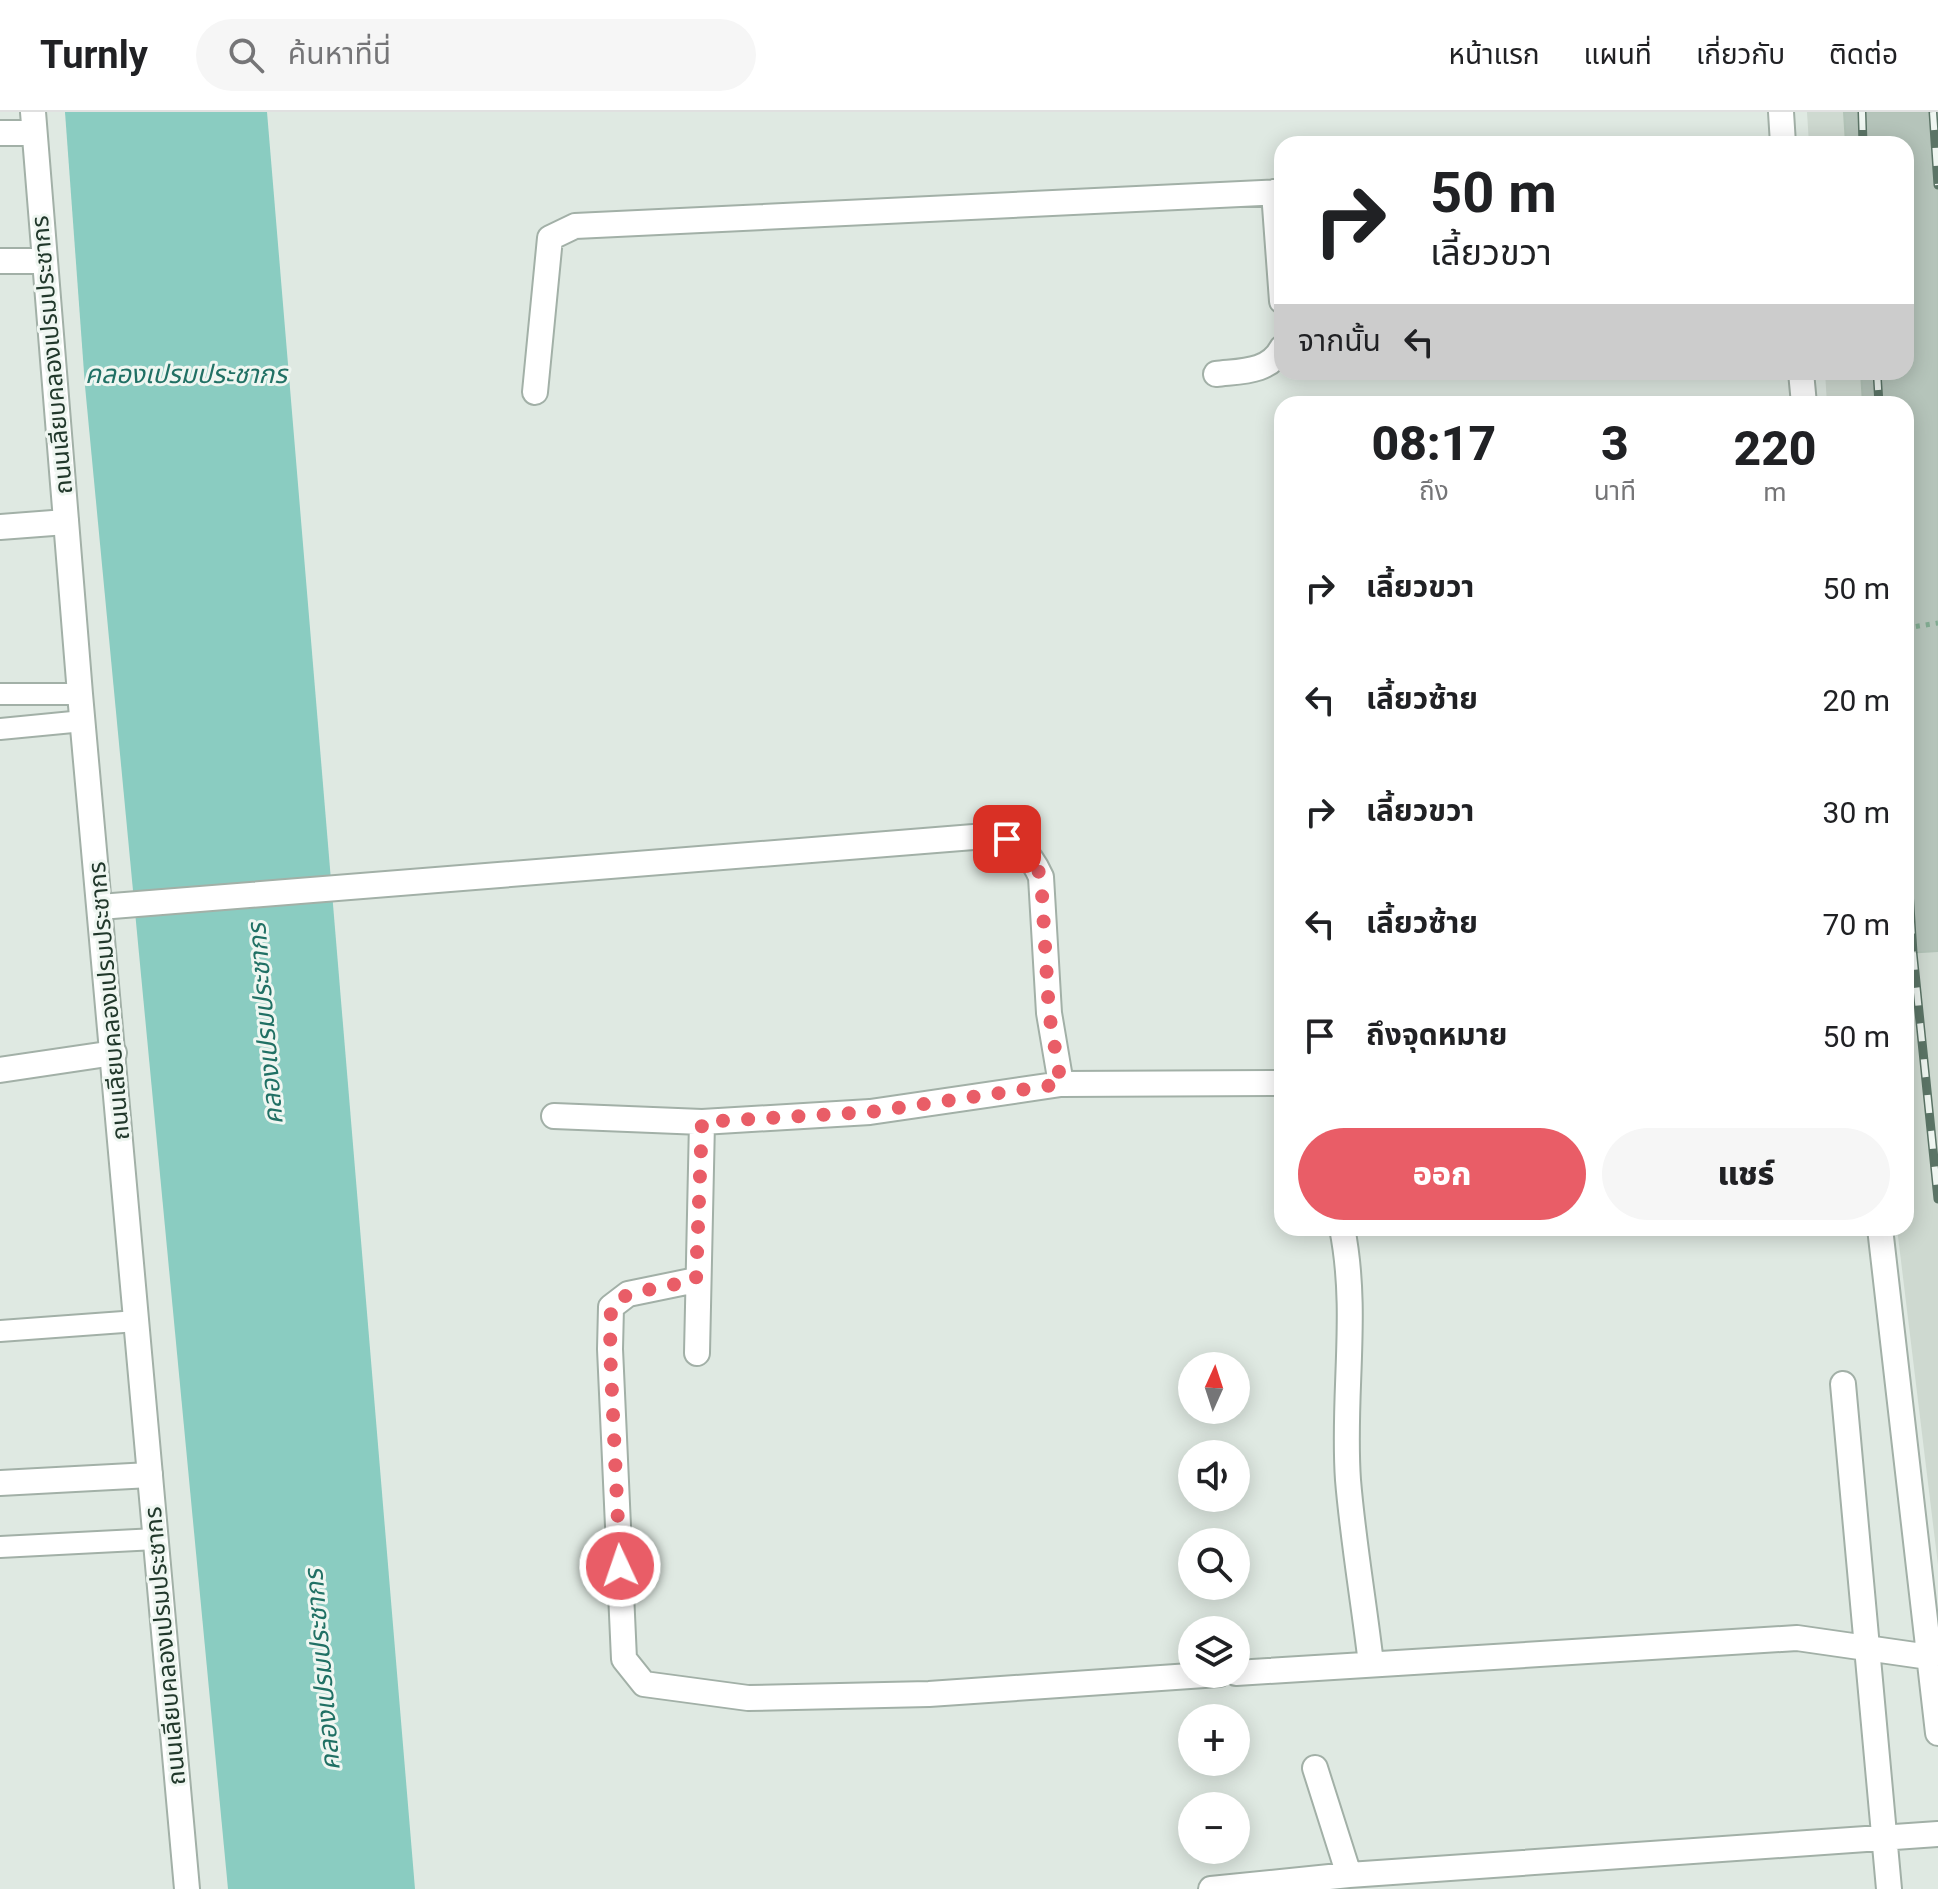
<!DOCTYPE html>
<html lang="th">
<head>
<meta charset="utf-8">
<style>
  :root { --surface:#fff; --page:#f6f6f6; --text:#202124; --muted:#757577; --line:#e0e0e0; --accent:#e95d67 }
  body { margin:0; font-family:Roboto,"Noto Sans Thai",sans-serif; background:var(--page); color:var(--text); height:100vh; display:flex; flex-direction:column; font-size:30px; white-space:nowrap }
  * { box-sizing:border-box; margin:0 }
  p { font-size:26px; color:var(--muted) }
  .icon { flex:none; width:44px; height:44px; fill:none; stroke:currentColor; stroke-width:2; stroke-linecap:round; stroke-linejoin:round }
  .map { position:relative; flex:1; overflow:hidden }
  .drawer { position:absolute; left:1274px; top:284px; width:640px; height:840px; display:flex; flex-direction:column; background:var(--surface); border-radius:24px; box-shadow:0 4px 20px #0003 }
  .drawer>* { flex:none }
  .banner { position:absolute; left:1274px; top:24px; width:640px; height:244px; border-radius:24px; box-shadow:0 4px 20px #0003; background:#fff; color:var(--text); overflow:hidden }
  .needle { width:52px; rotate:3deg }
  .tools { position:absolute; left:1178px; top:1240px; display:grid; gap:16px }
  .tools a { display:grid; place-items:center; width:72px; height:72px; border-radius:50%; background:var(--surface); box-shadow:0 4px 20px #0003; font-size:40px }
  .pin { position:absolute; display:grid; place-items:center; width:68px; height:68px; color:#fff; margin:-34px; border-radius:16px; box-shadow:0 4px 12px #0006 }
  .me { position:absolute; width:88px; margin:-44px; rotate:357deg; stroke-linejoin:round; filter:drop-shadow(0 0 6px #0008) }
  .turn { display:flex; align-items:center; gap:28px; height:168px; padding:0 24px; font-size:36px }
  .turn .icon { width:104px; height:104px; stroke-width:2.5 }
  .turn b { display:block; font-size:56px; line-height:68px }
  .then { display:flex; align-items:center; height:76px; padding:0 24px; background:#0003; gap:16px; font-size:30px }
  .eta { display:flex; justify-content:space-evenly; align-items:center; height:136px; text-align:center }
  .eta b { font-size:48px; font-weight:800; line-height:56px }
  .primary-button { display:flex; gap:16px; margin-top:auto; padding:16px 24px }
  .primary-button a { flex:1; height:92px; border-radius:48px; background:var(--accent); color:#fff; font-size:32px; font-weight:800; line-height:92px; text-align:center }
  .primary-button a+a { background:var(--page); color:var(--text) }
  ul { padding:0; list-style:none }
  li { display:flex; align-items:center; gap:24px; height:112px; padding:0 24px }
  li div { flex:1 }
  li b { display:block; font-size:30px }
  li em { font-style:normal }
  header { display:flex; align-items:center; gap:48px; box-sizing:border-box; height:112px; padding:0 40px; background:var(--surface); border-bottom:2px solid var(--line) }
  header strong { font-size:38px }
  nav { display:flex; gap:44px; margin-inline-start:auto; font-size:28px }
  .search { width:560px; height:72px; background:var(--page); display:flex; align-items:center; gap:20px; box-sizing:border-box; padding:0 28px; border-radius:44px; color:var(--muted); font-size:30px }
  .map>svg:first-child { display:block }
</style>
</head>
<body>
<header>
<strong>Turnly</strong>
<div class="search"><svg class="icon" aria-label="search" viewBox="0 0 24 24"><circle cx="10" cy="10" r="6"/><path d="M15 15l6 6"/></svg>ค้นหาที่นี่</div>
<nav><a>หน้าแรก</a><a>แผนที่</a><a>เกี่ยวกับ</a><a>ติดต่อ</a></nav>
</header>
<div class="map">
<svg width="1938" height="1777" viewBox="0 0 1938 1777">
  <rect width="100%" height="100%" fill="#dfe9e2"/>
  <path fill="#ced9d0" d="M1807,0H1938V1453L1897,1116H1906V292H1827L1825,260H1906V32H1809Z"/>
  <path fill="#8accc1" d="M65,0H267L415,1777H228L85,274Z"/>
  <path fill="#b5c4ba" stroke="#b2c3b7" stroke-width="2" d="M1844,0H1938V839L1906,841V292H1863L1861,260H1906V32H1846Z"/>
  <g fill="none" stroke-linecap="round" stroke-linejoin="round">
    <g stroke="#a2b0a7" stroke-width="24">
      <path id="service" d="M0,582H80
        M0,617L83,609
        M0,1219L137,1209
        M0,1435L156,1427"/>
    </g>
    <g stroke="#a2b0a7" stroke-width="28">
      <path id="minor" d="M1781,0L1783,32
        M0,21H34
        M1274,80L1282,189
        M0,149H44
        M1801,260L1804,292
        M1216,262C1240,259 1269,261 1282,236
        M535,280L550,126L575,114L1282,80
        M0,415L66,410
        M100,795L986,724C1015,728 1029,738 1041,765L1049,901L1061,972
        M0,958L114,941
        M554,1004L702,1010L870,1000L1061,972L1282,971
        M1342,1116C1359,1200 1342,1284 1348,1368C1353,1429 1364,1491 1371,1552
        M1880,1116L1938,1621
        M696,1168L628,1182L611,1195L610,1237L624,1547L644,1572L748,1586L929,1582L1219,1562
        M697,1241L702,1010
        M1843,1272L1889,1777
        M0,1371L150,1363
        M1236,1561L1797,1526L1929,1545
        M1315,1656L1349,1763
        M1211,1777L1349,1763L1938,1722"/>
    </g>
    <g stroke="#a2b0a7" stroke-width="28">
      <path id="tertiary" d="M33,0L80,582L187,1777"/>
    </g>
    <path stroke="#81ab91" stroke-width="5" stroke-dasharray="4 6" stroke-linecap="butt" d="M1906,516L1938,511"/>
    <use href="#service" stroke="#fff" stroke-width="20"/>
    <use href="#minor" stroke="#fff" stroke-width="24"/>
    <use href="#tertiary" stroke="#fff" stroke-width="24"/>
    <g stroke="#5b7466" stroke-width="9">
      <path id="rail" d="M1862,0L1863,32
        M1933,0L1938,73
        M1877,260L1879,292
        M1906,732L1913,841L1938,1087"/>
    </g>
    <use href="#rail" stroke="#eff6f1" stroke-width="6" stroke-dasharray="18" stroke-linecap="butt"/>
  </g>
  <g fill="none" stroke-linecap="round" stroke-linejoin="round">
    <path stroke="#e95d67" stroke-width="14" stroke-dasharray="0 25.2" d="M620,1454L610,1237L611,1195L628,1182L696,1168L702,1010L870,1000L1061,972L1049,901L1041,765L1033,747L1007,727"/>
  </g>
  <g text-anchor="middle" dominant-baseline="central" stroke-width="6" stroke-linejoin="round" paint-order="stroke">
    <g font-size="24" fill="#21382b" stroke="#eff6f1">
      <text transform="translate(52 243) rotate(-95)">ถนนเลียบคลองเปรมประชากร</text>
      <text transform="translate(109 889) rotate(-95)">ถนนเลียบคลองเปรมประชากร</text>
      <text transform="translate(165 1534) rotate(-95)">ถนนเลียบคลองเปรมประชากร</text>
    </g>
    <g font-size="26" font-style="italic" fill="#207064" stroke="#eff6f1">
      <text x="186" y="262">คลองเปรมประชากร</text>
      <text transform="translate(265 912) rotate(-95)">คลองเปรมประชากร</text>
      <text transform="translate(322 1558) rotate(-95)">คลองเปรมประชากร</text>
    </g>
  </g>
</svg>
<div class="tools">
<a><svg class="needle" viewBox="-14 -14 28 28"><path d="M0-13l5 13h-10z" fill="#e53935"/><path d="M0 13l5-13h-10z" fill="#757577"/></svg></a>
<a><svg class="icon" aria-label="sound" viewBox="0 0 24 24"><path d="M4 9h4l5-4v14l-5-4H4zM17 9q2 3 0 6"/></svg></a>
<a><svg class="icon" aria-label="search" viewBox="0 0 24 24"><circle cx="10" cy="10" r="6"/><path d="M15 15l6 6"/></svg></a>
<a><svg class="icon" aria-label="layers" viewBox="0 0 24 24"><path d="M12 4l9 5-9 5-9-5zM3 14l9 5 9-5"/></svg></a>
<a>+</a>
<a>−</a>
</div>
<div class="pin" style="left:1007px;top:727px;background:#d93025"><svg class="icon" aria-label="arrive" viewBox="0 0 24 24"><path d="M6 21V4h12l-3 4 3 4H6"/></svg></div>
<svg class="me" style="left:620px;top:1454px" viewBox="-20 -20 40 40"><circle r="17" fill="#e95d67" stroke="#fff" stroke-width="3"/><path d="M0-11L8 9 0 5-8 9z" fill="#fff"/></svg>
<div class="banner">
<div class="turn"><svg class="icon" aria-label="right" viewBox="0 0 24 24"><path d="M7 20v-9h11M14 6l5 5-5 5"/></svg><div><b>50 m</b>เลี้ยวขวา</div></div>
<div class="then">จากนั้น<svg class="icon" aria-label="left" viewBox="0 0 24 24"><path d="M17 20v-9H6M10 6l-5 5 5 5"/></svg></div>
</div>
<section class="drawer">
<div class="eta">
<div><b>08:17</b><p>ถึง</p></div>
<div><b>3</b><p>นาที</p></div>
<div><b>220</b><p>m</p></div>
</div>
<ul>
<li><svg class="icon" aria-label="right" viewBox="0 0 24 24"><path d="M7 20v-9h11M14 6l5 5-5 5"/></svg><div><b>เลี้ยวขวา</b></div><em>50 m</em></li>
<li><svg class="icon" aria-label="left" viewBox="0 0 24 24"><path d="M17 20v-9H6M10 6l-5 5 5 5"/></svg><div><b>เลี้ยวซ้าย</b></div><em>20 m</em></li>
<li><svg class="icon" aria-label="right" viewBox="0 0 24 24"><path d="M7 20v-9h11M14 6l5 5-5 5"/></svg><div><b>เลี้ยวขวา</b></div><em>30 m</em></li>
<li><svg class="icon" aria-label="left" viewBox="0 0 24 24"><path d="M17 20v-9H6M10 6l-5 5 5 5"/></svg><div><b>เลี้ยวซ้าย</b></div><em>70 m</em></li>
<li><svg class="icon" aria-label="arrive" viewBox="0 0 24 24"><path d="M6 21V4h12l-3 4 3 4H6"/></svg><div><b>ถึงจุดหมาย</b></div><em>50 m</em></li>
</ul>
<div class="primary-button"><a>ออก</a><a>แชร์</a></div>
</section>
</div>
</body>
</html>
